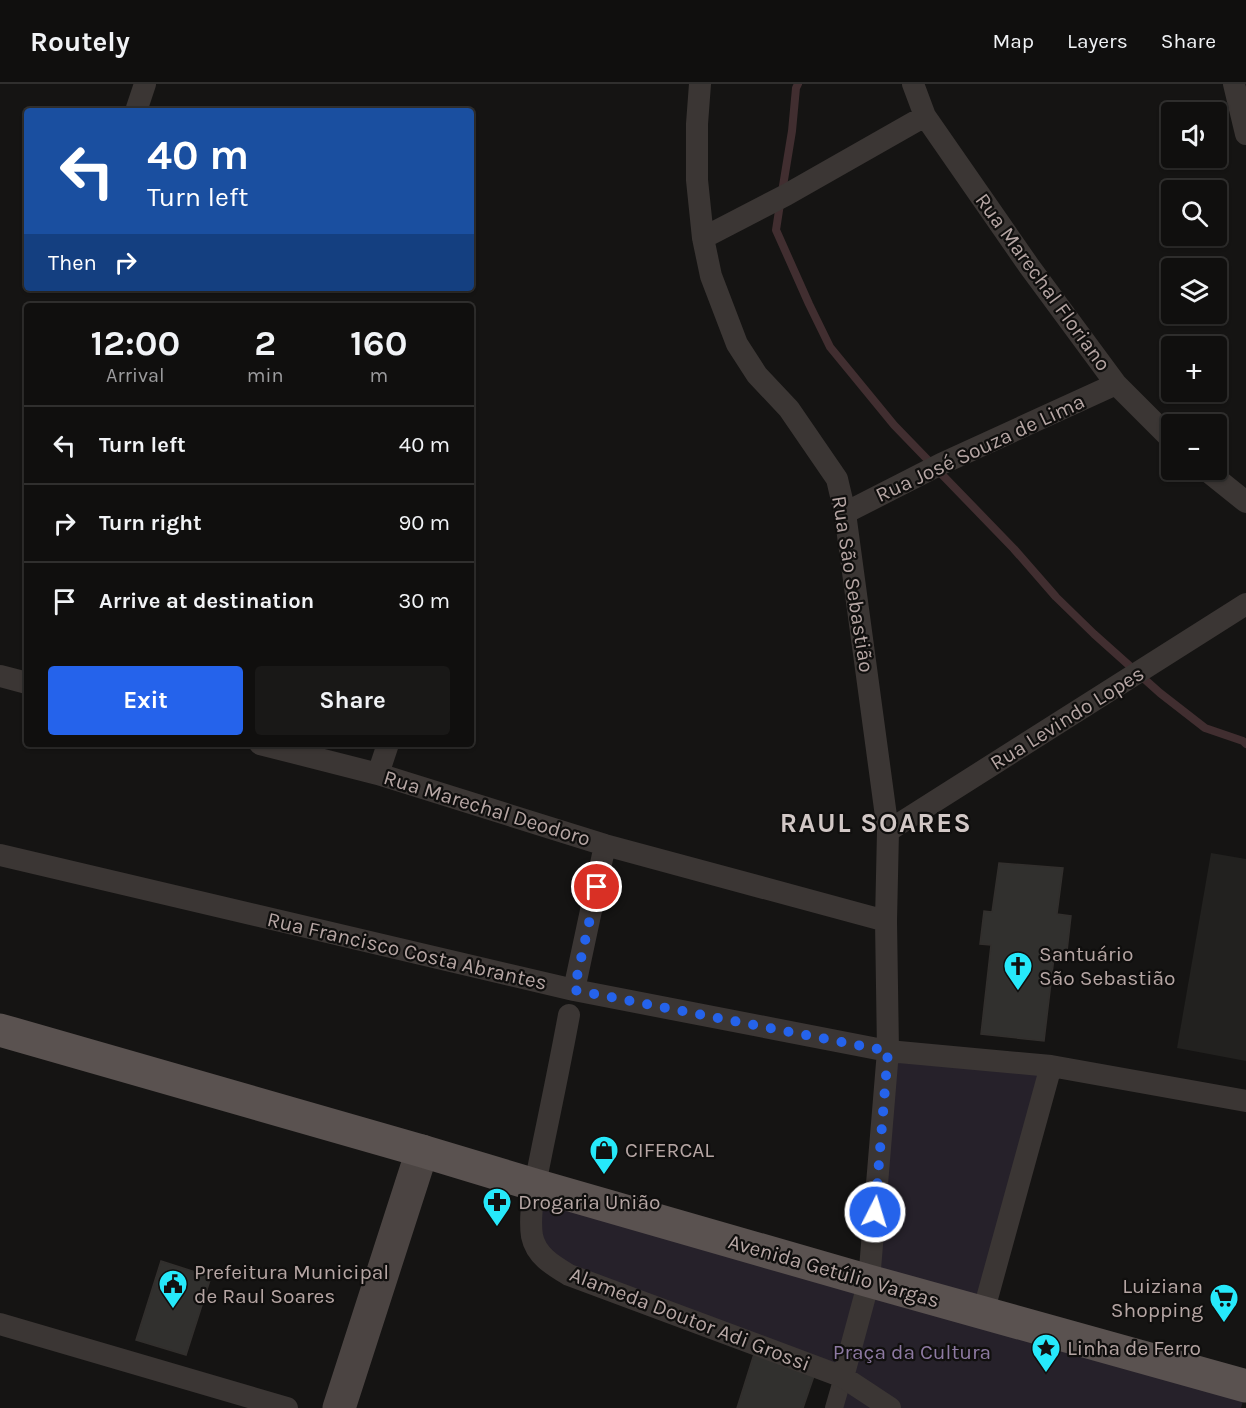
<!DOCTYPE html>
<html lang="en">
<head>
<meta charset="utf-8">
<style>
  :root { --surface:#100f0e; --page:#191817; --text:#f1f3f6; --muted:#9c9c9e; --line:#302f2e; --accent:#2563eb }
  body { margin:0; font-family:Karla,sans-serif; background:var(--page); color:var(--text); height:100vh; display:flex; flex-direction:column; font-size:22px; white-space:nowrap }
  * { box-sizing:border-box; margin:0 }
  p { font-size:20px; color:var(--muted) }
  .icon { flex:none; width:33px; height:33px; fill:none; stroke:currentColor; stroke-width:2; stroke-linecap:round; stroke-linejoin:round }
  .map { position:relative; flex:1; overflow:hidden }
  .side { position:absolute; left:24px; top:219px; width:450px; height:444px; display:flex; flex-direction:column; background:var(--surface); border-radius:6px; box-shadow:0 2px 4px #0004,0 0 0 2px var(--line) }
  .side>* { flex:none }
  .top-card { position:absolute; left:24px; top:24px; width:450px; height:183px; border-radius:6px; box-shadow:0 2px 4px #0004,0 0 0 2px var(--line); background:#1a4fa0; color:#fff; overflow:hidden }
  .fabs { position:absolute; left:1161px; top:18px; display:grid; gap:12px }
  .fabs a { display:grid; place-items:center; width:66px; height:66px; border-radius:6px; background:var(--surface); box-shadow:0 2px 4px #0004,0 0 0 2px var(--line); font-size:30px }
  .pin { position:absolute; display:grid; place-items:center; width:51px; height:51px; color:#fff; margin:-26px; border:3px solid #fff; border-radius:50%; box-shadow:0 2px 6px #0007 }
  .me { position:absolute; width:66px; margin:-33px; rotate:5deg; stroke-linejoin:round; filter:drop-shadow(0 0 4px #0008) }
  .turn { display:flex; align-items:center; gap:21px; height:126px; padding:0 24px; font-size:27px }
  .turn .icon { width:78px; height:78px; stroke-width:2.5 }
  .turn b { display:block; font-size:42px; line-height:51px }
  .then { display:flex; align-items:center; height:57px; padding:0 24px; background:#0003; gap:12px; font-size:22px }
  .eta { display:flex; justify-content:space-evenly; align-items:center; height:102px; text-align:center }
  .eta b { font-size:36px; font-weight:700; line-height:42px }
  .action { display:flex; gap:12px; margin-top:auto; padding:12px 24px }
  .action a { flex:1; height:69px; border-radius:6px; background:var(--accent); color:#fff; font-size:24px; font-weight:700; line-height:69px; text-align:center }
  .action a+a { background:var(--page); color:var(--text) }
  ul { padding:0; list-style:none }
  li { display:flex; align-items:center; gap:18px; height:78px; padding:0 24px; border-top:2px solid var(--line) }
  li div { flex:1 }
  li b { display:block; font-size:22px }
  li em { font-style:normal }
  header { display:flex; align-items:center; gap:36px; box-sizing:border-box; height:84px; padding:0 30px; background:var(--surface); border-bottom:2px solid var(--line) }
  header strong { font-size:28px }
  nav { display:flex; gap:33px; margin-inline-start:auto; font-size:21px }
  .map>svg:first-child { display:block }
</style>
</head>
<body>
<header>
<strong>Routely</strong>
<nav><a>Map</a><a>Layers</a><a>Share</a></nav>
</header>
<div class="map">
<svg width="1246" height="1324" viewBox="0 0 1246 1324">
  <rect width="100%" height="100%" fill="#151413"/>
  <path fill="#22211f" d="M1211,769L1246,775V977L1177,964Z"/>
  <path fill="#26212a" d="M888,967L1051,982L984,1229L1246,1307L1241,1324H834L843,1294L550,1180L532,1132L535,1101L869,1197Z"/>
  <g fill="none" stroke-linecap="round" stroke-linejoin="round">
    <path stroke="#412e30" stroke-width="8" d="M782,108L792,47L796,4L798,0
      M780,120L776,146L809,220L830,263L894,341L1014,465L1056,513L1094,550L1160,609L1205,644L1243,657L1246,660"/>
  </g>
  <path fill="#31302e" stroke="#322f2d" stroke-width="1.5" d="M999,779L1063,784L1057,830L1071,832L1067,867L1055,865L1044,957L981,950L991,861L980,860L984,827L992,828Z
    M161,1177L211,1193L186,1271L136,1256Z
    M754,1270L814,1292L803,1324H737Z"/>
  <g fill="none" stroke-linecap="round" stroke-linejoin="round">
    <path stroke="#3b3634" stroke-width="18" d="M834,1324L843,1293"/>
    <path stroke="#3b3634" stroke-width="22" d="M700,0L697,40V96L703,154L711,192L737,260L757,291L789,325L837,395L845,429L888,747L886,837L888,967L869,1197L843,1293
      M913,0L925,32L1029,182L1116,300L1172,356
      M1234,0L1246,50
      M137,24L145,0
      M703,154L786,111L925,32
      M1206,386L1246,418
      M845,429L941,380L1116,300
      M0,592L27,599
      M260,660L378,690L605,761L886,837
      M378,690L388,660
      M888,747L1246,520
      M0,771L574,906L888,967L1051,982L1246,1017
      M574,906L605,761
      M569,931C561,974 552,1018 543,1061C538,1087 528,1126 532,1152C536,1172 554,1182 569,1191L843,1293L890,1324
      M983,1229L1051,982
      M0,1240L287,1324"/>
    <path stroke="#4b4442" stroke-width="33" d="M339,1324L422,1067"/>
    <path stroke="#5a5250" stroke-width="33" d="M0,946L422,1067L535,1101L869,1197L1246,1302"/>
  </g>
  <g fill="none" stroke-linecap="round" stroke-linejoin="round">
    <path stroke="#2563eb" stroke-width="10" stroke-dasharray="0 18" d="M597,803L574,906L888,967L875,1128"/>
  </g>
  <defs>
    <g id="church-pin" transform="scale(1.5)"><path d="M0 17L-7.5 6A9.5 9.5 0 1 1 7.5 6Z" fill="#26e9fb" stroke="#100f0e"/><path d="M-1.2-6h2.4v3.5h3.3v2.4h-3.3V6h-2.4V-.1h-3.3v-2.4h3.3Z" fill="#111"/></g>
    <g id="shop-pin" transform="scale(1.5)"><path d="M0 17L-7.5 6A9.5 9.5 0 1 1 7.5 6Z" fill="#26e9fb" stroke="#100f0e"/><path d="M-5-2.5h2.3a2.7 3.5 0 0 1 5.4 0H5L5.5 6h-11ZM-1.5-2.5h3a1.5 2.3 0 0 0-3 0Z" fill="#111"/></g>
    <g id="pharmacy-pin" transform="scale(1.5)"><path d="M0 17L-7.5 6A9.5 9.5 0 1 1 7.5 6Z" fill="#26e9fb" stroke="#100f0e"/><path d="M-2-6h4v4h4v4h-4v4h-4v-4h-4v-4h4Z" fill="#111"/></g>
    <g id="civic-pin" transform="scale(1.5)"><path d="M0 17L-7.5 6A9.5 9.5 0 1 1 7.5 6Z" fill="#26e9fb" stroke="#100f0e"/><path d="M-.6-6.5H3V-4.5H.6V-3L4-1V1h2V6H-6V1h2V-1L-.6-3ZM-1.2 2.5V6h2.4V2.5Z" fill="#111"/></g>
    <g id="supermarket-pin" transform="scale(1.5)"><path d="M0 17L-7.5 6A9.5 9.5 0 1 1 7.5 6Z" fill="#26e9fb" stroke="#100f0e"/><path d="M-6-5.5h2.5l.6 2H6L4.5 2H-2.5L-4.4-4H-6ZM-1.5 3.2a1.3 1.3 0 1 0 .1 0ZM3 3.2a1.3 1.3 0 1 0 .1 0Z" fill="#111"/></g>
    <g id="sight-pin" transform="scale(1.5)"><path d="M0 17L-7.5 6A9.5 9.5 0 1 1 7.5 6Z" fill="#26e9fb" stroke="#100f0e"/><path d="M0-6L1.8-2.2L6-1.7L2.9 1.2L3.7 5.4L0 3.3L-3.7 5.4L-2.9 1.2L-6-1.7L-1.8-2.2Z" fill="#111"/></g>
  </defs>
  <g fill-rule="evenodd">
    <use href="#church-pin" x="1018" y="882"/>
    <use href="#shop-pin" x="604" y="1066"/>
    <use href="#pharmacy-pin" x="497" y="1118"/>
    <use href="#civic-pin" x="173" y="1200"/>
    <use href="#supermarket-pin" x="1224" y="1214"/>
    <use href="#sight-pin" x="1046" y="1264"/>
  </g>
  <g text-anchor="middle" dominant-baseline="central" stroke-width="4.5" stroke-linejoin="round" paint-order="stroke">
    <g font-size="21" fill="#b6a6a4" stroke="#100f0e">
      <text transform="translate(1043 198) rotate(54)">Rua Marechal Floriano</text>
      <text transform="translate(980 364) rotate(-25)">Rua José Souza de Lima</text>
      <text transform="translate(853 500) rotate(81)">Rua São Sebastião</text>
      <text transform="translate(1067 634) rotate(-32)">Rua Levindo Lopes</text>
      <text transform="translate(487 724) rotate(17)">Rua Marechal Deodoro</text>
      <text transform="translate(407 867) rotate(13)">Rua Francisco Costa Abrantes</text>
      <text transform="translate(834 1187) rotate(16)">Avenida Getúlio Vargas</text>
      <text transform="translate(690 1235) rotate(21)">Alameda Doutor Adi Grossi</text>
    </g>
    <g font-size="21" fill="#b6a6a4" stroke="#100f0e" text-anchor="start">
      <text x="1039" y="870">Santuário<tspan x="1039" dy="24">São Sebastião</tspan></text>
      <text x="625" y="1066">CIFERCAL</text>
      <text x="518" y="1118">Drogaria União</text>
      <text x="194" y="1188">Prefeitura Municipal<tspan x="194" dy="24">de Raul Soares</tspan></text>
      <text x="1203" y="1202" text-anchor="end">Luiziana<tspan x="1203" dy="24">Shopping</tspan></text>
      <text x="1067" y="1264">Linha de Ferro</text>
    </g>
    <g font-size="21" fill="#8e7aa3" stroke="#100f0e">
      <text x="912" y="1268">Praça da Cultura</text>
    </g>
    <g font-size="27" font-weight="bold" letter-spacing="1.5" fill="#d2c8c6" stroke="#100f0e">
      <text x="876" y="739">RAUL SOARES</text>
    </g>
  </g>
</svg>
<div class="fabs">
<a><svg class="icon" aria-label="sound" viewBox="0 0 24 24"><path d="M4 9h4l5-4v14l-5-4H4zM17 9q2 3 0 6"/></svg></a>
<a><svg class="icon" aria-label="search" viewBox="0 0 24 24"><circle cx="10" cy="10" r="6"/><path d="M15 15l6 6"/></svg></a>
<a><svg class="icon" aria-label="layers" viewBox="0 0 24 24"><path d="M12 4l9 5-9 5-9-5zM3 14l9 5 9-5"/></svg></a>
<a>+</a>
<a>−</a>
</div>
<div class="pin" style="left:597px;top:803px;background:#d93025"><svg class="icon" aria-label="arrive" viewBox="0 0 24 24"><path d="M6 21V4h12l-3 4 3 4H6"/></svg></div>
<svg class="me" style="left:875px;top:1128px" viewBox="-20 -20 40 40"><circle r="17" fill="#2563eb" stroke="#fff" stroke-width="3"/><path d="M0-11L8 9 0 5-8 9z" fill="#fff"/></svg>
<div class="top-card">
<div class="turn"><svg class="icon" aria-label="left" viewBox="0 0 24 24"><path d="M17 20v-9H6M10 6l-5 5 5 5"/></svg><div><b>40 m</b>Turn left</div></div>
<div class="then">Then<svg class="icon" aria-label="right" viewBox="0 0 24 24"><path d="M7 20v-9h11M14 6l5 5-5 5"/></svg></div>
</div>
<section class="side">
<div class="eta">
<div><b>12:00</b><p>Arrival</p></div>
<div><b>2</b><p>min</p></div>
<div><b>160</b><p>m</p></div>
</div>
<ul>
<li><svg class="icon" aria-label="left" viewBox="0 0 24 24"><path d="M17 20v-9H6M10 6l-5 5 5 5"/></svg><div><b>Turn left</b></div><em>40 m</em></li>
<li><svg class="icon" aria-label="right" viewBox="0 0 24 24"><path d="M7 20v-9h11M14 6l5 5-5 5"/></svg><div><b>Turn right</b></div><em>90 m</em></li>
<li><svg class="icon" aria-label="arrive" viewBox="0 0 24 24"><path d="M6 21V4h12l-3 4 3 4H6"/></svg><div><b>Arrive at destination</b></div><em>30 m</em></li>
</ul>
<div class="action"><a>Exit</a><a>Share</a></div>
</section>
</div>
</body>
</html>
